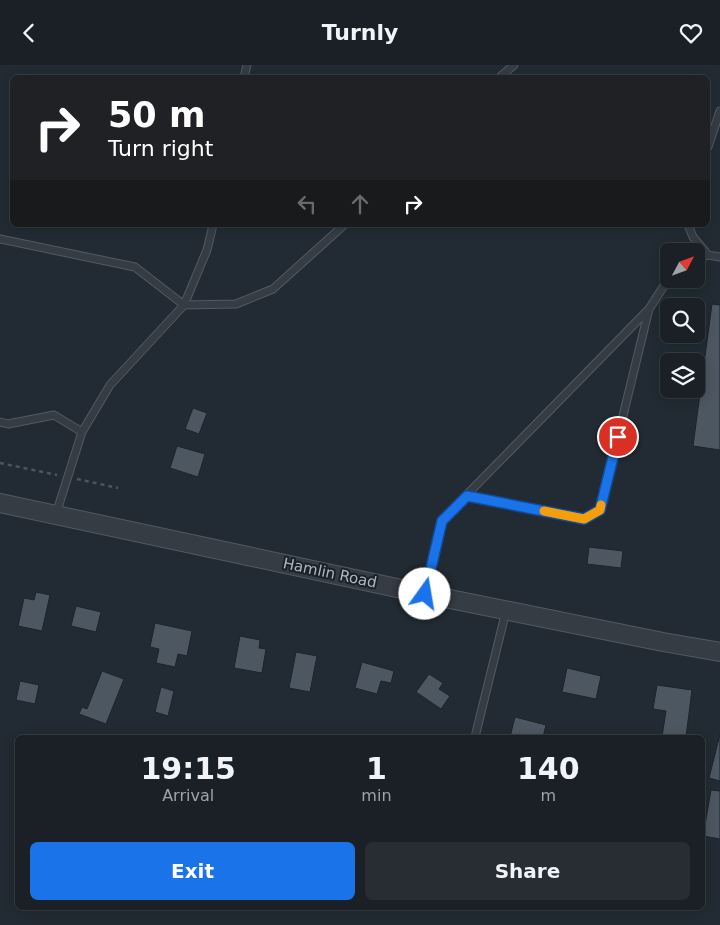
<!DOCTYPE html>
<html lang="en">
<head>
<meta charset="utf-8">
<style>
  :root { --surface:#1a2026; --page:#272d32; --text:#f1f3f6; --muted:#9fa3a7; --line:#383e43; --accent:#1a73e8 }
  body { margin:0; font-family:"DejaVu Sans",sans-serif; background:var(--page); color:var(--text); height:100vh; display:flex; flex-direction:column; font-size:19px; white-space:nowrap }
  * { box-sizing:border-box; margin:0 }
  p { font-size:16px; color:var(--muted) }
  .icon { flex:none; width:28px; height:28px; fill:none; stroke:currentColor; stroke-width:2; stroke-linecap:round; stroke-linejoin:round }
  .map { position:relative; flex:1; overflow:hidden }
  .details { position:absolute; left:15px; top:670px; width:690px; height:175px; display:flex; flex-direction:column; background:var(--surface); border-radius:8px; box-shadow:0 2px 12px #0003,0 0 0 1px var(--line) }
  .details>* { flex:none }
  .top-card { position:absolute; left:10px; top:10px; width:700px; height:152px; border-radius:8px; box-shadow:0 2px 12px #0003,0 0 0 1px var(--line); background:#202124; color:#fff; overflow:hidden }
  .needle { width:32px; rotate:49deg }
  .tools { position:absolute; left:660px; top:178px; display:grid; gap:10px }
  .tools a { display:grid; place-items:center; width:45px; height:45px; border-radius:8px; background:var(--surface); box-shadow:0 2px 12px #0003,0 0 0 1px var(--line); font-size:25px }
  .pin { position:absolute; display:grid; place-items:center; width:42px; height:42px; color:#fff; margin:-21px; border:2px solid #fff; border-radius:50%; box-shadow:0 1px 5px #0007 }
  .me { position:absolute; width:55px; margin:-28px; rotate:13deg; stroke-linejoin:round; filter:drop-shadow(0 0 4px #0008) }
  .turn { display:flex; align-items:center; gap:18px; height:105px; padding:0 15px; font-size:22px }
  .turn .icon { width:65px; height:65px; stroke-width:2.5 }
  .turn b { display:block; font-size:35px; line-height:42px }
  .lanes { display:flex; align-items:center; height:48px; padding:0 15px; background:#0003; justify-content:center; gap:25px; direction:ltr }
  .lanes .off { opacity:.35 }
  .eta { display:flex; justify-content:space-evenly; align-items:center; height:85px; text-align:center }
  .eta b { font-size:30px; font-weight:600; line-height:35px }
  .cta { display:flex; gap:10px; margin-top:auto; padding:10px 15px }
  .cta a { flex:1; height:58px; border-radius:8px; background:var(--accent); color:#fff; font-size:20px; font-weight:600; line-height:58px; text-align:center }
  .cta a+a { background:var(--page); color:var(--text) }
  header { display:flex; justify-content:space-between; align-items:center; height:65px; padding:0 15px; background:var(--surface); font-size:22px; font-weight:600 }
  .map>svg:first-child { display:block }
</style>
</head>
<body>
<header><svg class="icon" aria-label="back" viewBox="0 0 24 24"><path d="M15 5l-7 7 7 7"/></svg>Turnly<svg class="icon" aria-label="heart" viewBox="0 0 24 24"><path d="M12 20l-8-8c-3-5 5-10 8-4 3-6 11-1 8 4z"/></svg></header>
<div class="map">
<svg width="720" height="860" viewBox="0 0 720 860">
  <rect width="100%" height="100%" fill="#222b33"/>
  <path fill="#4d5762" stroke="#1c232b" d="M712,239L720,240V385L693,381Z
    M193,343L207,348L199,369L185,364Z
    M177,381L205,389L198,412L170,403Z
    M589,482L623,486L621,503L587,499Z
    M36,527L50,530L42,566L18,561L24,533L34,535Z
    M76,541L101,547L96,567L71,561Z
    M155,558L192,566L187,591L178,589L175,602L156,598L159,584L150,582Z
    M240,571L260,575L259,583L266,584L262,608L234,603Z
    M296,587L317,591L310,627L289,623Z
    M362,597L394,606L391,618L381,616L377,629L355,623Z
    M567,603L601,611L596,634L562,627Z
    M102,606L124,614L106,659L79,649L82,642L87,644Z
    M429,609L443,618L439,624L450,631L441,644L416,627Z
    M20,616L39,620L35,639L16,635Z
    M657,620L692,625L686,672H662L666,646L653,644Z
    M161,622L174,626L168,651L155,647Z
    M515,652L546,660L543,672H510Z
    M720,669V716L709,713Z
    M711,725L720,726V774L703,771Z"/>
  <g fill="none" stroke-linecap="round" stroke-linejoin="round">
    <g stroke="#525a62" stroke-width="9">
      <path id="service" d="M244,12L247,0
        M500,12L514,0
        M708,82L720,46
        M688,160L693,172L708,190
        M0,174L135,202L184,240L236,239L273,224L344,160
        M696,194L708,190L720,192
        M0,357L8,359L54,350L82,367
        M467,431L584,454L600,445L649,244
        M56,449L82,367L110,320L184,240L207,185L213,160
        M425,528L441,456L649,244L669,213
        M475,672L506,546"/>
    </g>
    <g stroke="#525a62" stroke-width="20">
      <path id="tertiary" d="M0,438L425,529L663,577L720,587"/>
    </g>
    <path stroke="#485859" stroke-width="2.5" stroke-dasharray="4 4" stroke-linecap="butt" d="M0,398L57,410
      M77,414L118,423"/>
    <use href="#service" stroke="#353c44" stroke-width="7"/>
    <use href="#tertiary" stroke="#353c44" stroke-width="18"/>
  </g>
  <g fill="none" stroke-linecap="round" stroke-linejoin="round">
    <g stroke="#114b97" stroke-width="12">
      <path id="route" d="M425,529L442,456L467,431L584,454L600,445L618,372"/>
    </g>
    <use href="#route" stroke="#1a73e8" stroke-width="9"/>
    <path stroke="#f59e0b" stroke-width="9" d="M544,446L584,454L600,445L601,440"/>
  </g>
  <g text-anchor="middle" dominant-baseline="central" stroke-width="4" stroke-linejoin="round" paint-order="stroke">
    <g font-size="15" fill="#afb7c1" stroke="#1a2129">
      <text transform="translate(330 508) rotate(12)">Hamlin Road</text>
    </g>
  </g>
</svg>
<div class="tools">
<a><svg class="needle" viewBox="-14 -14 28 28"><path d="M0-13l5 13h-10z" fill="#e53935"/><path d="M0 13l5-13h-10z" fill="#9fa3a7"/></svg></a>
<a><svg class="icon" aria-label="search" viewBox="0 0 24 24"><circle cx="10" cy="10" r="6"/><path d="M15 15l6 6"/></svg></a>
<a><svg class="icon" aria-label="layers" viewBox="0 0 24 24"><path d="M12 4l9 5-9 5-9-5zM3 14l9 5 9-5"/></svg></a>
</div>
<div class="pin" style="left:618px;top:372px;background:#d93025"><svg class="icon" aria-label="arrive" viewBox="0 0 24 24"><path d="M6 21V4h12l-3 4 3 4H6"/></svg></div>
<svg class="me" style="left:425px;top:529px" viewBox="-20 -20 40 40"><circle r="19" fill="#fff"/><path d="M0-13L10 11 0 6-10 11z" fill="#1a73e8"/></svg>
<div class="top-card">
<div class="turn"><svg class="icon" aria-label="right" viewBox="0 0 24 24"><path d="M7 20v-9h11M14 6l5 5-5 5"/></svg><div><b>50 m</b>Turn right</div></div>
<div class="lanes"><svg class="icon off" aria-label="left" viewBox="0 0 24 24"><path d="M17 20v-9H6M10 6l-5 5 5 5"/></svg><svg class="icon off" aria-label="ahead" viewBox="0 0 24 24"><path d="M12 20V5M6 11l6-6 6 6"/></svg><svg class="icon" aria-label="right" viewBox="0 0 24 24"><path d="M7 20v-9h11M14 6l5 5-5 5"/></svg></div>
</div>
<section class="details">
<div class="eta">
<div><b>19:15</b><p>Arrival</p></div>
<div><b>1</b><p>min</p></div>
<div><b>140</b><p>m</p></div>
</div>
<div class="cta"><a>Exit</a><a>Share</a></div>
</section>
</div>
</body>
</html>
